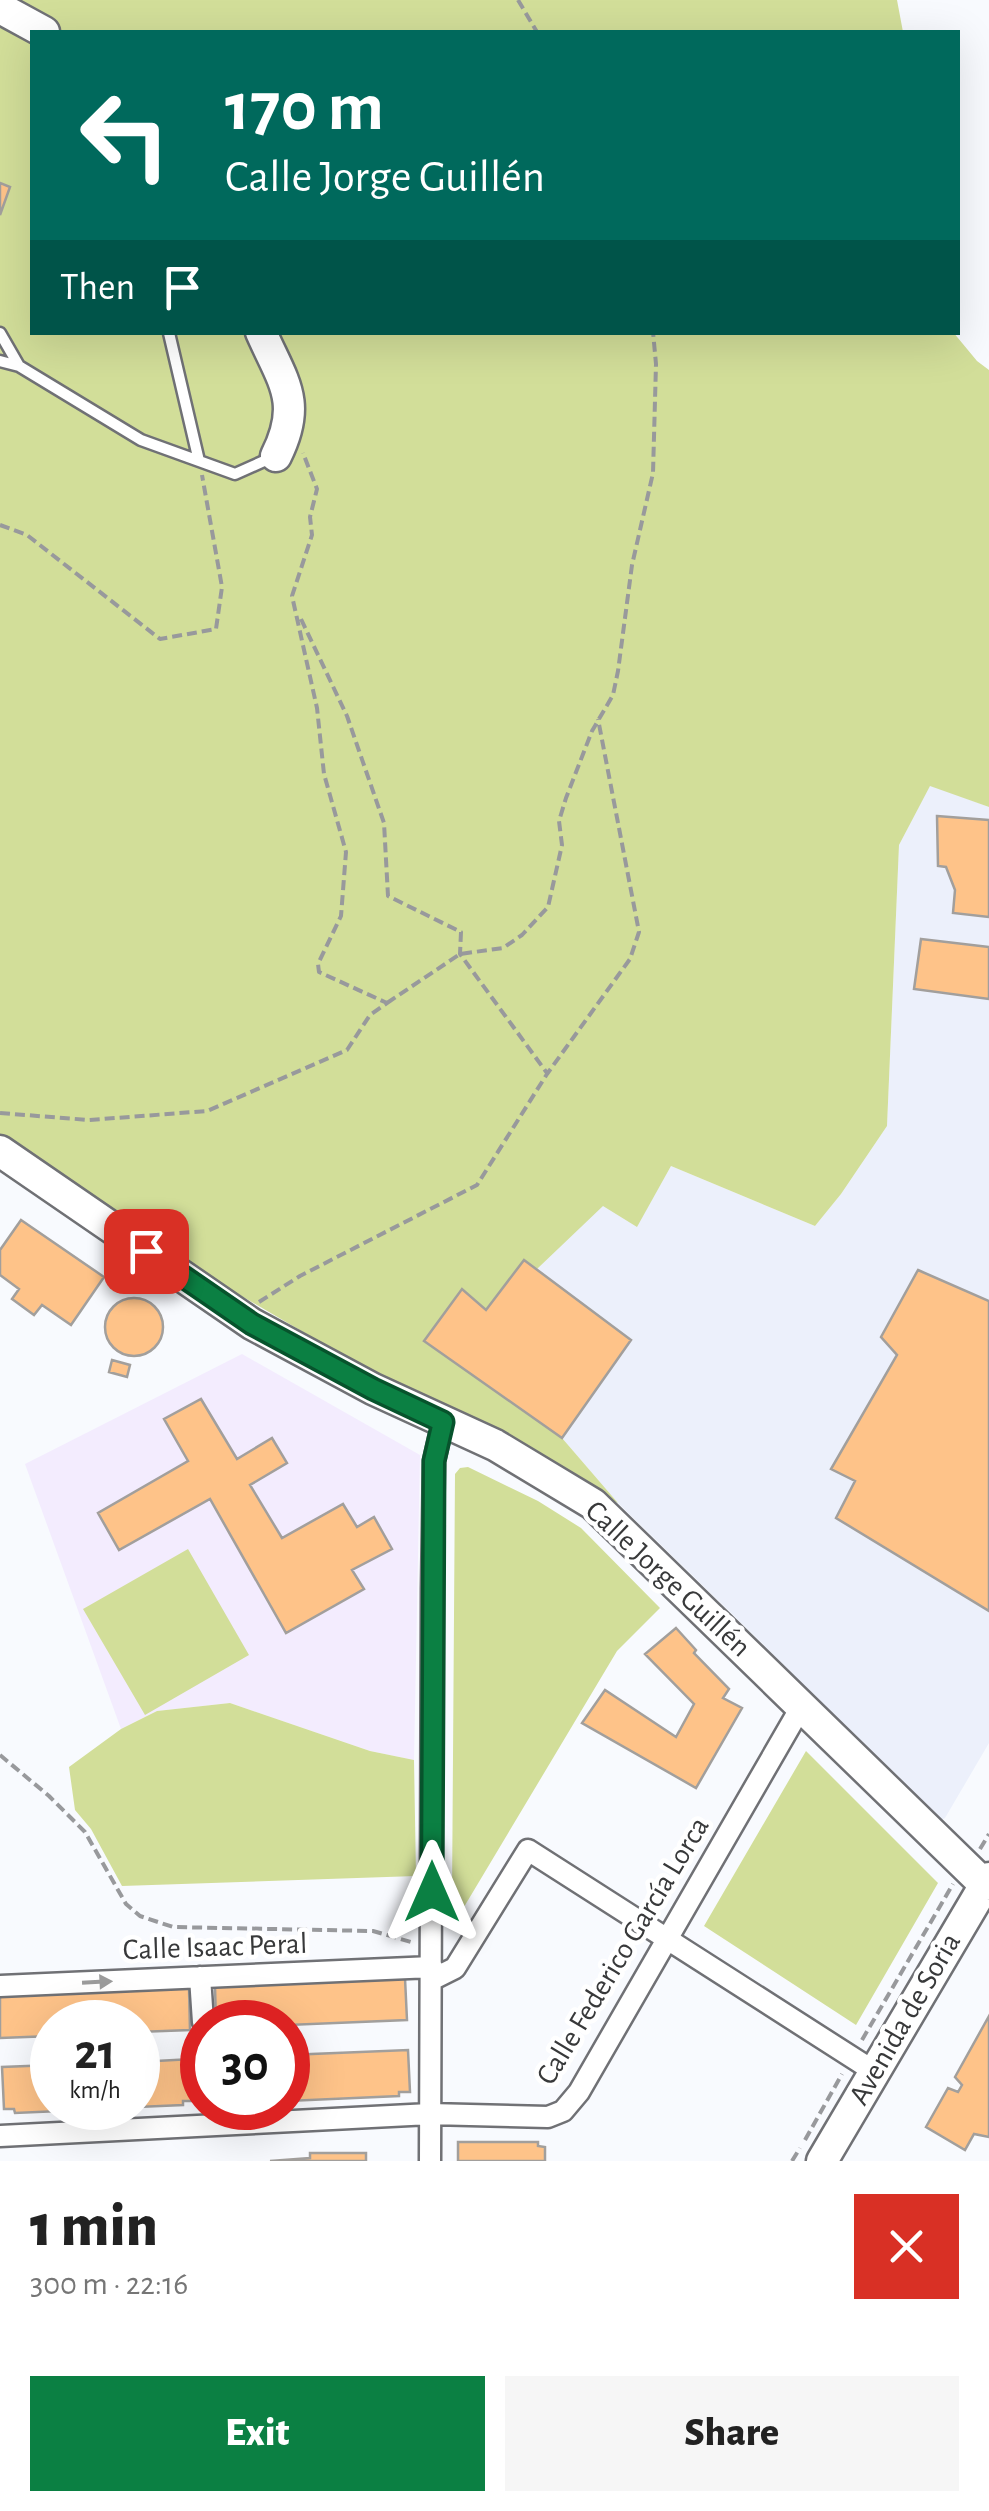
<!DOCTYPE html>
<html lang="en">
<head>
<meta charset="utf-8">
<style>
  :root { --surface:#fff; --page:#f6f6f6; --text:#222; --muted:#767676; --accent:#0b8043 }
  body { margin:0; font-family:"Alegreya Sans",sans-serif; background:var(--page); color:var(--text); height:100vh; display:flex; flex-direction:column; font-size:38px; white-space:nowrap }
  * { box-sizing:border-box; margin:0 }
  p { font-size:32px; color:var(--muted) }
  .icon { flex:none; width:55px; height:55px; fill:none; stroke:currentColor; stroke-width:2; stroke-linecap:round; stroke-linejoin:round }
  .map { position:relative; height:2161px; overflow:hidden }
  .drawer { display:flex; flex-direction:column; background:var(--surface); flex:1 }
  .drawer>* { flex:none }
  .top-card { position:absolute; left:30px; top:30px; width:930px; height:305px; border-radius:0px; box-shadow:0 10px 40px #0002; background:#00695c; color:#fff; overflow:hidden }
  .speed { position:absolute; left:30px; top:2000px; display:flex; gap:20px; font-size:50px; font-weight:700; text-align:center }
  .speed>* { display:grid; place-content:center; width:130px; height:130px; border-radius:50%; background:var(--surface); box-shadow:0 10px 40px #0002; line-height:1 }
  .speed small { font-size:25px; font-weight:400 }
  .speed .limit { border:15px solid #d22; background:#fff; color:#111 }
  .pin { position:absolute; display:grid; place-items:center; width:85px; height:85px; color:#fff; margin:-42px; border-radius:20px; box-shadow:0 5px 15px #0006 }
  .me { position:absolute; width:110px; margin:-55px; rotate:0deg; stroke-linejoin:round; filter:drop-shadow(0 0 8px #0008) }
  .turn { display:flex; align-items:center; gap:35px; height:210px; padding:0 30px; font-size:45px }
  .turn .icon { width:130px; height:130px; stroke-width:2.5 }
  .turn b { display:block; font-size:70px; line-height:85px }
  .then { display:flex; align-items:center; height:95px; padding:0 30px; background:#0003; gap:20px; font-size:38px }
  .round { display:grid; place-items:center; flex:none; width:105px; height:105px; border-radius:0px; background:var(--page) }
  .headline { display:flex; align-items:center; justify-content:space-between; height:170px; padding:0 30px }
  h1 { font-size:60px; font-weight:800; line-height:75px }
  .cta { display:flex; gap:20px; margin-top:auto; padding:20px 30px }
  .cta a { flex:1; height:115px; border-radius:0px; background:var(--accent); color:#fff; font-size:40px; font-weight:800; line-height:115px; text-align:center }
  .cta a+a { background:var(--page); color:var(--text) }
  .map>svg:first-child { display:block }
</style>
</head>
<body>
<div class="map">
<svg width="989" height="2161" viewBox="0 0 989 2161">
  <rect width="100%" height="100%" fill="#f8fafe"/>
  <path fill="#ecf0fb" d="M930,785L989,807V1743L945,1818L938,1822L762,1643L618,1503L562,1438L424,1341L462,1289L486,1310L524,1260L537,1269L603,1205L637,1226L671,1166L815,1226L841,1194L887,1126L899,845Z"/>
  <path fill="#f3ecfe" d="M242,1354L420,1455L414,1760L370,1751L230,1703L157,1711L121,1729L25,1464Z"/>
  <path fill="#d2de99" d="M0,0H897L903,32H32V332H953L977,361L989,370V807L930,786L899,845L887,1126L841,1194L815,1226L671,1166L637,1227L603,1206L537,1269L524,1260L486,1310L462,1290L424,1340L562,1438L618,1503L418,1399L156,1246L0,1138Z
    M468,1467L538,1501L581,1528L660,1608L617,1651L455,1922L452,1898L455,1474L460,1468Z
    M188,1549L249,1655L145,1715L83,1609Z
    M230,1703L370,1751L414,1760L416,1876L122,1886L91,1829L75,1810L69,1767L121,1729L157,1711Z
    M806,1751L938,1883L856,2025L704,1926Z"/>
  <path fill="#fec389" stroke="#a29f9c" stroke-width="2.5" d="M0,183L10,187L0,215Z
    M937,816L989,820V917L953,913L955,890L946,867L938,866Z
    M921,939L989,947V999L914,989Z
    M21,1220L104,1277L71,1325L42,1305L34,1315L12,1299L19,1289L0,1275V1250Z
    M524,1260L631,1340L562,1438L424,1341L462,1289L486,1310Z
    M918,1270L989,1301V1611L836,1518L855,1481L831,1469L897,1355L881,1337Z
    M105 1327a29 29 0 1 1 58 0a29 29 0 1 1-58 0Z
    M112,1360L130,1365L127,1377L109,1372Z
    M201,1399L237,1459L272,1438L287,1463L250,1485L282,1538L343,1504L357,1527L374,1517L392,1549L352,1570L364,1589L286,1633L210,1499L119,1550L98,1513L188,1461L164,1419Z
    M676,1628L696,1650L694,1653L729,1689L723,1698L742,1708L696,1788L582,1723L605,1690L676,1737L694,1704L645,1654Z
    M394,1975V1979L405,1978L407,2020L288,2025V2022H216L215,1987L226,1986L225,1983Z
    M178,1984V1988H189L190,2030L138,2032V2022H52V2036L0,2038V1996Z
    M989,2016V2137L974,2134L965,2150L926,2127L948,2088L958,2092L962,2085L955,2077Z
    M408,2050L410,2092H399V2096L288,2101V2055Z
    M192,2059L193,2101H183V2105L138,2107V2062Z
    M52,2065V2108H130L15,2113L14,2109H4L2,2067Z
    M458,2142H538V2146L545,2147V2161H458Z
    M310,2153H366V2161H270L310,2158Z"/>
  <g fill="none" stroke-linecap="round" stroke-linejoin="round">
    <g stroke="#707175" stroke-width="15">
      <path id="lane" d="M0,333L19,366L0,361
        M169,333L199,461
        M19,366L141,440L235,474L273,457"/>
    </g>
    <g stroke="#707175" stroke-width="25">
      <path id="street" d="M200,1977L203,2022
        M433,1979L455,1968L528,1850L875,2072
        M0,1986L432,1967
        M0,2136L430,2114L548,2117L563,2111L579,2092L801,1707
        M430,2161L432,1589L434,1461L443,1421"/>
    </g>
    <g stroke="#707175" stroke-width="35">
      <path id="secondary" d="M0,8L44,32
        M261,332C283,382 303,402 276,456
        M0,1151L252,1324L373,1389L495,1445L593,1504L985,1885
        M822,2161L989,1878"/>
    </g>
    <path stroke="#98999c" stroke-width="4" stroke-dasharray="10 5" stroke-linecap="butt" d="M518,0L537,32
      M0,525L27,535L160,639L216,629L222,587L202,475
      M301,619L347,716L384,823L388,896L461,932L460,954L547,1073
      M387,1003L460,954L503,948L522,935L548,907L562,845L559,821L566,798L592,731L613,695L618,671L632,565L653,473L656,364L653,332
      M0,1113L89,1120L207,1111L347,1050L370,1015L387,1003L319,972L318,964L341,916L346,852L324,774L317,708L292,596L312,535L310,517L317,489L303,453
      M259,1302L300,1276L477,1185L547,1074L630,959L639,932L598,719
      M0,1755L49,1796L85,1832L126,1904L140,1916L173,1927L373,1931L411,1942
      M980,1849L989,1834
      M862,2040L953,1884
      M805,2140L842,2074
      M792,2161L800,2148"/>
    <use href="#lane" stroke="#fff" stroke-width="10"/>
    <use href="#street" stroke="#fff" stroke-width="20"/>
    <use href="#secondary" stroke="#fff" stroke-width="30"/>
  </g>
  <defs><path id="oneway-solid" d="M-6-.8H1V-3.2L6.5 0L1 3.2V.8H-6Z" transform="scale(2.5)"/></defs>
  <use fill="#9c9c9c" href="#oneway-solid" transform="translate(97 1982) rotate(-3)"/>
  <g fill="none" stroke-linecap="round" stroke-linejoin="round">
    <g stroke="#07532c" stroke-width="25">
      <path id="route" d="M146,1251L252,1324L373,1389L443,1422L434,1461L432,1892"/>
    </g>
    <use href="#route" stroke="#0b8043" stroke-width="18"/>
  </g>
  <g text-anchor="middle" dominant-baseline="central" stroke-width="9" stroke-linejoin="round" paint-order="stroke">
    <g font-size="30" fill="#38393a" stroke="#fff">
      <text transform="translate(668 1579) rotate(43)">Calle Jorge Guillén</text>
      <text transform="translate(215 1947) rotate(-2)">Calle Isaac Peral</text>
      <text transform="translate(623 1951) rotate(-59)">Calle Federico García Lorca</text>
      <text transform="translate(905 2019) rotate(-60)">Avenida de Soria</text>
    </g>
  </g>
</svg>
<div class="speed"><div>21<small>km/h</small></div><div class="limit">30</div></div>
<div class="pin" style="left:146px;top:1251px;background:#d93025"><svg class="icon" aria-label="arrive" viewBox="0 0 24 24"><path d="M6 21V4h12l-3 4 3 4H6"/></svg></div>
<svg class="me" style="left:432px;top:1892px" viewBox="-20 -20 40 40"><path d="M0-17L14 15 0 8-14 15z" fill="#0b8043" stroke="#fff" stroke-width="4"/></svg>
<div class="top-card">
<div class="turn"><svg class="icon" aria-label="left" viewBox="0 0 24 24"><path d="M17 20v-9H6M10 6l-5 5 5 5"/></svg><div><b>170 m</b>Calle Jorge Guillén</div></div>
<div class="then">Then<svg class="icon" aria-label="arrive" viewBox="0 0 24 24"><path d="M6 21V4h12l-3 4 3 4H6"/></svg></div>
</div>
</div>
<section class="drawer">
<div class="headline"><div><h1>1 min</h1><p>300 m · 22:16</p></div><a class="round" style="background:#d93025;color:#fff"><svg class="icon" aria-label="close" viewBox="0 0 24 24"><path d="M6 6l12 12M18 6L6 18"/></svg></a></div>
<div class="cta"><a>Exit</a><a>Share</a></div>
</section>
</body>
</html>
